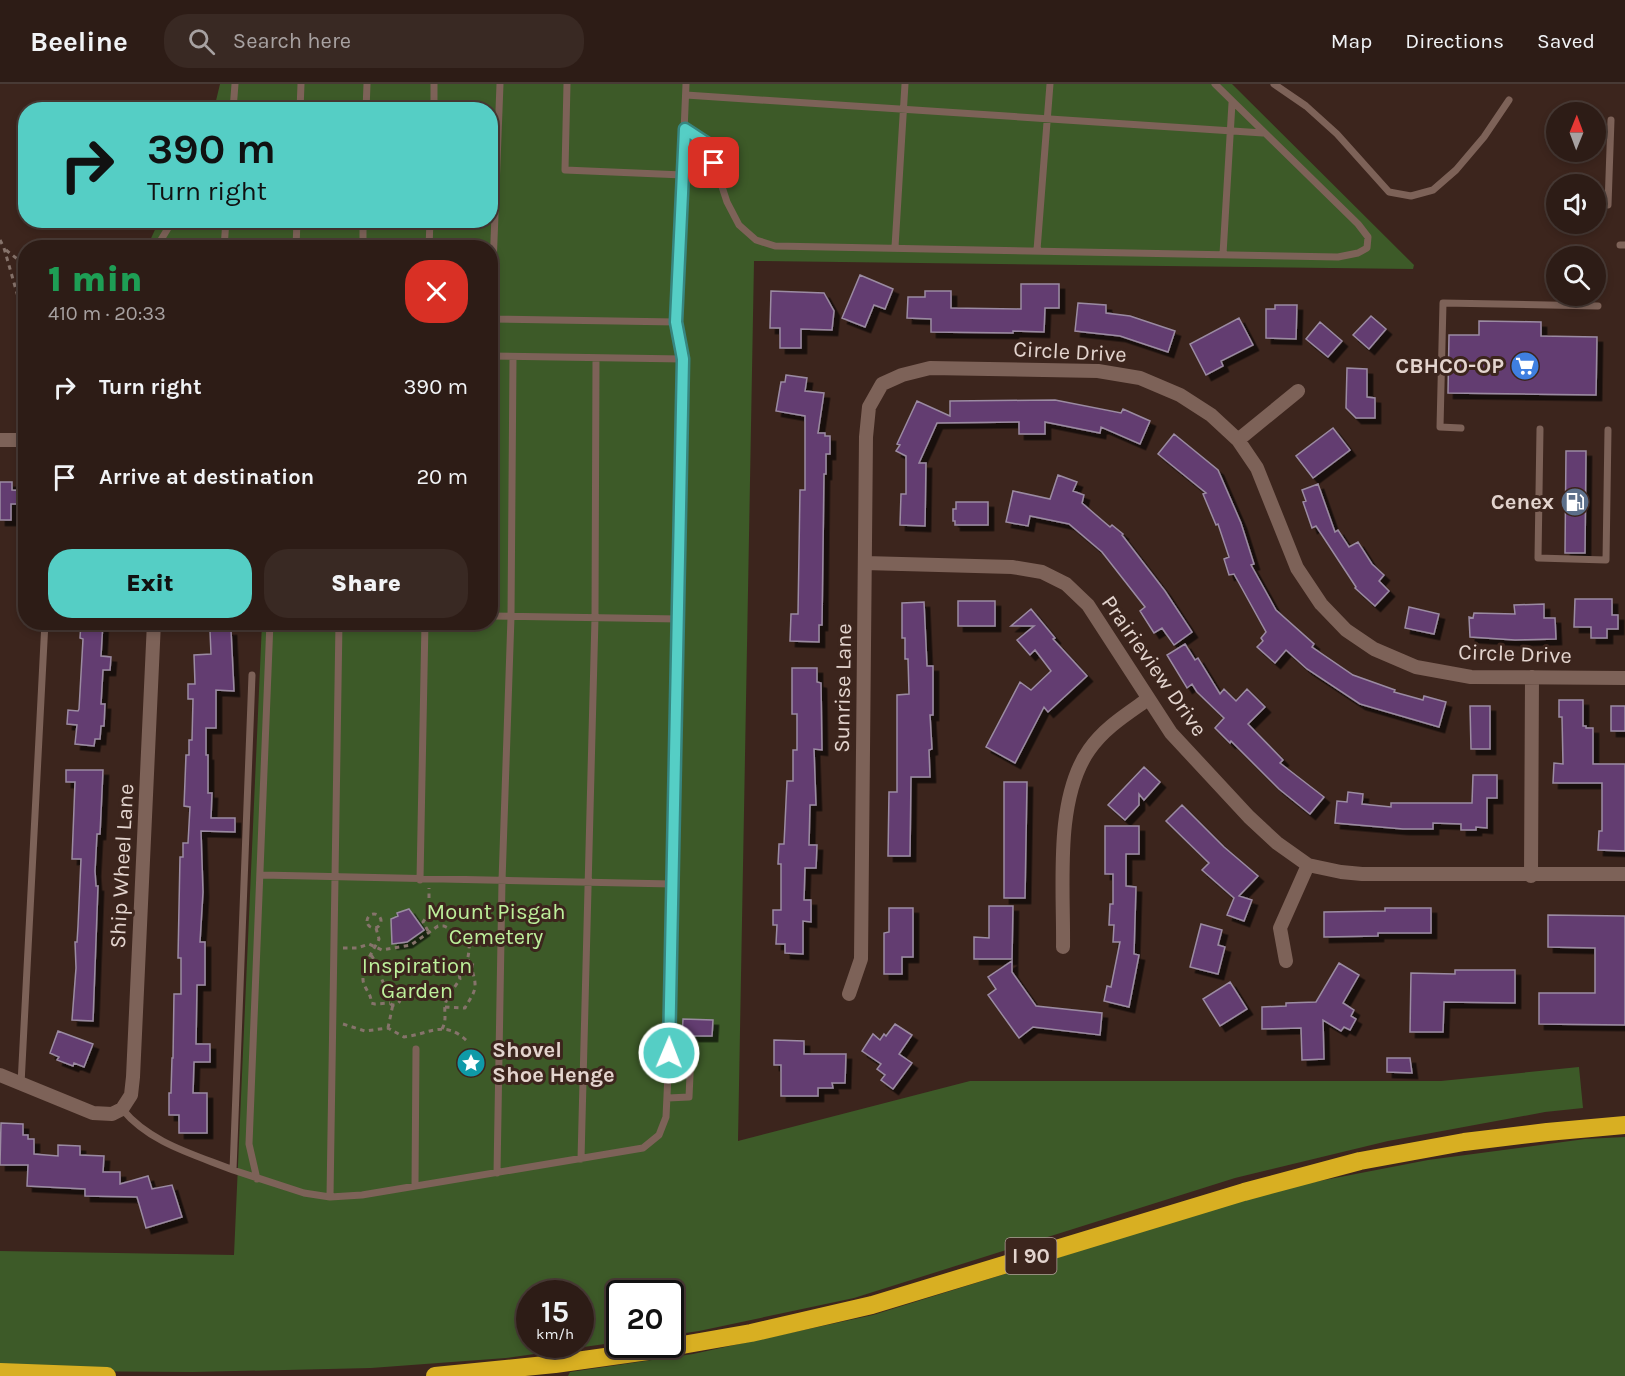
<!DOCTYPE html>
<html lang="en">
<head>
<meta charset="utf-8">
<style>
  :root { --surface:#2d1c16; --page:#392923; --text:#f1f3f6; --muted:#a7a1a1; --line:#483a35; --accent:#55cec5 }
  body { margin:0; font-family:Karla,sans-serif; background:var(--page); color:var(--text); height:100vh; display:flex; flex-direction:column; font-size:22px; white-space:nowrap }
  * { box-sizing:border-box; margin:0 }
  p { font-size:20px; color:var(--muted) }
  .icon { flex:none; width:33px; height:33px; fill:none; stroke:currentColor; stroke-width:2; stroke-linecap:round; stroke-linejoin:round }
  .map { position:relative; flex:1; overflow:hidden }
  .sheet { position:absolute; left:18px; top:156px; width:480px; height:390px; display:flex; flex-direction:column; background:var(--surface); border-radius:24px; box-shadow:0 3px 9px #0003,0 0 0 2px var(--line) }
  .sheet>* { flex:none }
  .top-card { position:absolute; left:18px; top:18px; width:480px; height:126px; border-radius:24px; box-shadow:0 3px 9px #0003,0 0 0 2px var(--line); background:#55cec5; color:#111; overflow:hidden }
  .needle { width:39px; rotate:1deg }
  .fabs { position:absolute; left:1546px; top:18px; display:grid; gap:12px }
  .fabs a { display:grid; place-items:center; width:60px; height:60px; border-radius:50%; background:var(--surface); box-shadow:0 3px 9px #0003,0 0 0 2px var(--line); font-size:30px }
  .speed { position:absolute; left:516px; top:1196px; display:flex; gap:12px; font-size:30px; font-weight:700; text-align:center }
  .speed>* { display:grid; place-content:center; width:78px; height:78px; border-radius:50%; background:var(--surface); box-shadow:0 3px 9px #0003,0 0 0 2px var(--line); line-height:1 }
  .speed small { font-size:15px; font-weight:400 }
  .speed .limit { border:3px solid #111; border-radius:9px; background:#fff; color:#111 }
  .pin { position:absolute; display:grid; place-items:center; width:51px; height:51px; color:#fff; margin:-26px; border-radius:12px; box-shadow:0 3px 9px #0006 }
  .me { position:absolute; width:66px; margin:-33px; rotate:1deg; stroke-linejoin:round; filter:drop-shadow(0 0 4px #0008) }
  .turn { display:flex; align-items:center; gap:21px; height:126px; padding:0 30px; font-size:27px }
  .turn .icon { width:78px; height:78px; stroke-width:2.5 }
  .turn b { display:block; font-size:42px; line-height:51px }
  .round { display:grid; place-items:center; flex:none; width:63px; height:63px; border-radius:24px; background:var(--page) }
  .summary { display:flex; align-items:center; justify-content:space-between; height:102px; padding:0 30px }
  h1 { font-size:36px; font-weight:800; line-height:45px; color:#1e9e55 }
  .button { display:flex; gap:12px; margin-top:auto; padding:12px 30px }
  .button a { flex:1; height:69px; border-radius:24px; background:var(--accent); color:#111; font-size:24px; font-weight:800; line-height:69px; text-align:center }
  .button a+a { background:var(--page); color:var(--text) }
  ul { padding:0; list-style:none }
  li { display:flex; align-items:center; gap:18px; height:90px; padding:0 30px }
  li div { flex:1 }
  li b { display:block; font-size:22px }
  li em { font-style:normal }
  header { display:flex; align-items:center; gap:36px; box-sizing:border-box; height:84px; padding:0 30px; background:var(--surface); border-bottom:2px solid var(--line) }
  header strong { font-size:28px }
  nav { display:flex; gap:33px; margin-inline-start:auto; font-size:21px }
  .search { width:420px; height:54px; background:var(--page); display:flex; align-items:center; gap:15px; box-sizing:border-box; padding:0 21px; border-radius:24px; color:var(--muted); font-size:22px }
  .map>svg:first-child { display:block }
</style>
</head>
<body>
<header>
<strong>Beeline</strong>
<div class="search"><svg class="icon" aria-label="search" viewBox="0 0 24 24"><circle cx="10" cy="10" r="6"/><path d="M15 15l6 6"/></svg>Search here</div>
<nav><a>Map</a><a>Directions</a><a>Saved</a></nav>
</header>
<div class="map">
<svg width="1625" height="1292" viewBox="0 0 1625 1292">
  <defs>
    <filter id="shadow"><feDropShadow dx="5.5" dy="5.5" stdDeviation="0" flood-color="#0009"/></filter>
  </defs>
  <rect width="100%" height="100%" fill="#3c251d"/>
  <path fill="#3d5a28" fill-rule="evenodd" d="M220,0H1232L1414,181L1413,185L754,177L738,1057L970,997H1441L1579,983L1583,1024L1545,1028L1388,1057L1235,1094L854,1214L699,1247L671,1251L670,1209H620L619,1258L506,1274L371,1284L193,1288L40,1287L0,1284V1167L234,1171L262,539L490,538V164L147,163L159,137L490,136V26L214,25ZM530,1209H580V1260H530Z
    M1625,1053V1292H568L570,1288L693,1270L873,1231L1278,1105L1428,1076L1585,1055Z"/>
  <path fill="#633d71" stroke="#9b8ba2" stroke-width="1.5" filter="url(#shadow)" d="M860,191L893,205L885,225L874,221L865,243L842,234Z
    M1021,200H1059V224H1045L1044,248L1013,247V249L931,248V235L907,234L908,213H925V207H951V224L1021,225Z
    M771,207L824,209L834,227L832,246L801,245V264H780V244H770Z
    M1078,219L1106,221V229L1130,232L1175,247L1168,268L1120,252L1075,247Z
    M1275,221H1297L1296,255L1266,254V225H1275Z
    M1371,232L1386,245L1369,265L1353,251Z
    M1239,234L1253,261L1221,277L1223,282L1206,291L1190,260Z
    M1479,237L1541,238V252L1597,253L1596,311L1448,309L1449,251H1479Z
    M1320,238L1342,257L1328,273L1306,255Z
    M1347,284L1367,285V313L1375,314V334H1356L1346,324Z
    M786,291L807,294L805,307L824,309L818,349H825V352H830V370H826V390H824L822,541H819V558L790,557L791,530H798L800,406H805V332L776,327L781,298H785Z
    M1055,316L1121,329L1123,325L1150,337L1140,360L1101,343L1100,349L1045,338V350H1019V338L937,339L919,379H926L925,442L900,441L901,410H906V372L896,367L900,361L897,360L917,317L950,332V317Z
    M1333,344L1350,366L1313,394L1296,372Z
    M1174,350L1218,386L1241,439L1254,480L1251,481L1276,526L1314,560L1312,563L1353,591L1395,606L1394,608L1423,616L1424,612L1446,618L1439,643L1360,620L1307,585L1286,566L1275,579L1257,563L1263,557L1261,554L1266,548L1234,490L1229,491L1224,475L1229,473L1218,440L1216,441L1203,410L1206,409L1158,370Z
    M1566,367H1586L1585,469H1565Z
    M1058,391L1077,398L1073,407L1084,411L1082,419L1110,443L1112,441L1123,450L1122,451L1165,507L1192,548L1174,561L1162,544L1154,549L1140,527L1145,523L1102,468L1069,440L1030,432L1028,442L1006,438L1013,407L1050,415Z
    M0,398H12V406L26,407V420H11V436H0Z
    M1318,400L1335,448L1338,446L1349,463L1358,458L1372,480L1384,491L1379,497L1389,507L1375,522L1355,504L1356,503L1316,442L1312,444L1303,418L1306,417L1302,406Z
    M956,418H988V441H955V437H953V425H956Z
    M1575,515H1612V531H1618V545H1607V554H1591V543H1574Z
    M958,517H995V542H958Z
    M924,518L927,582H933V631H930L932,665L929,666L930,693H911L910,772H888L889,708H897V611L909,610L908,575H905V554H902V519Z
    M1544,520V534H1555L1556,555L1515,556L1470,553L1469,533L1473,534L1474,529L1515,530L1514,521Z
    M1409,523L1439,530L1434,550L1405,544Z
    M1031,525L1055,554L1053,555L1087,592L1048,628L1044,623L1015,679L986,663L1020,598L1031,606L1051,587L1035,566L1030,571L1017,556L1034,542H1011Z
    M81,538H103L101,572L111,573L110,586H103L101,620H105L104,642H101L100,655H95L94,662L75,660L77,641L67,640L68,626L78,627L79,625L83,555L80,554Z
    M231,546L234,607L216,606V644H206V671H208V709H212L211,734H235V748L201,747L203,808L200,858H205V901H197L196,960H210V978H194L193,1009H207V1049H179V1031H169V1009H171L172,974H173L174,910H181V874H178L180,773H183V759H188L190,723L184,722L186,671H189V656H192L193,615H188V600H195L194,571L211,570L210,547Z
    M1185,560L1195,576L1198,574L1220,610L1224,605L1236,617L1247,605L1265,623L1248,640L1283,676L1280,679L1324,713L1310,730L1279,705L1231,657L1230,659L1215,644L1224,634L1197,608L1192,600L1187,604L1167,571Z
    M792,584H817V598L821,599L822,666L814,665L816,721H810L809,761H817L816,784H805L804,816H811V838L803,837V870L785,869V860H776L777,841H773V826H781V780H778L779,760H784L787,697H793V666H797V630H792Z
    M1559,616H1583V642H1586V644H1593V680H1625V767L1598,766L1599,747H1602V699H1553L1554,679L1563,680L1562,633H1559Z
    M1470,622H1490V665H1471Z
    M1611,622H1625V647H1611Z
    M1144,683L1160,698L1144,716L1139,710V721L1125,736L1108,721Z
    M66,686H103L100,750H97L95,787L96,802H98L93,937L72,936L76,884L75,858H77L78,842L81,775H72L75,698H66Z
    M1473,691H1497V714H1487V744L1476,743V746H1461V740L1433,739V745H1403L1335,739L1337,717L1347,718L1348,708L1363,710L1362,720L1391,723V719H1472Z
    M1004,698H1027L1025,814H1004Z
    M1182,721L1224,763L1258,792L1239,812L1252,816L1244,837L1227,831L1234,814L1202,786L1209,779L1166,737Z
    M1105,742H1139V770H1126V802L1136,803L1134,870L1139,871L1129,923L1104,917L1107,902L1111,903L1120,858H1113L1114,841H1109L1110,820H1113V790H1105Z
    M989,822H1013L1012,875H974V853L989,854Z
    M889,824H913V873H902V890H884V849L889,848Z
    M1385,824H1431V849H1378V852L1324,853V828L1385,827Z
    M409,825L424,846L407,858L392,860L391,835L398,832L397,829Z
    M1548,831L1625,832V941L1539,940V909H1595V864L1548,863Z
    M1201,840L1222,846L1218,861L1225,863L1218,890L1190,883Z
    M1012,877V888L1036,922L1102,929L1100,951L1033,943L1019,954L988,911L996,905L988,893Z
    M1339,879L1359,891L1343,919L1354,926L1351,932L1356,935L1350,946L1344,943L1341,947L1323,936L1324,975L1302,976L1301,944L1262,945V923L1286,922V919L1316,918Z
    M1455,886H1515V919L1444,918L1443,948H1410L1411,889L1455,890Z
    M1230,898L1247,925L1220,942L1203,915Z
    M683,935L713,936L712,952H682Z
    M895,940L912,951L899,970L912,979L893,1005L881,996L885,991L877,985L881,980L862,967L873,950L880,956L884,950L886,952Z
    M58,947L93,960L84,983L74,979L73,982L57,976L59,973L50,969Z
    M774,956L804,957V970H846L845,999H832L833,1004H818V1012H781V981H774Z
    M1387,974H1410L1412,989L1387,988Z
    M1,1039L23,1040V1051H28V1055H34V1070L58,1072V1061L80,1062V1071L104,1072L103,1088H120V1100L148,1092L152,1105L172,1101L182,1133L146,1144L137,1113L85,1112V1105L27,1102L28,1081H0Z"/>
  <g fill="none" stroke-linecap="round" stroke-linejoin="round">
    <path stroke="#86736b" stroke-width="3" stroke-dasharray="4.5 4.5" stroke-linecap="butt" d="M0,156L4,164L23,230L26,315
      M6,166L26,182
      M367 837a7 7 0 1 1 14 0a7 7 0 1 1-14 0Z
      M376,844L379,855C373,868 362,881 363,896C364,905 372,910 371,919L375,920L390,919
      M428,847L423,838L429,829V804
      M343,864H357L369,860L382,866L411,861L438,842H444L474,856H490
      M371,871C380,883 380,898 390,910
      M388 915a6 6 0 1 1 12 0a6 6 0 1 1-12 0Z
      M445,923L465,924C469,916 476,908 475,900C475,891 470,887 473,879L468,876
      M343,940L365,947L388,944L404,953C430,950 444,935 467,957
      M388,944L393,920
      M442,945C447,936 444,930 445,921C447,912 455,903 460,895L458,885C471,879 468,867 470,855"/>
    <path stroke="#7d6258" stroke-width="7" d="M567,0L565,86L683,91
      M1274,0L1306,22L1337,50L1389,108L1411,112L1433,106L1456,86L1484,53L1509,16
      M686,11L1263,49
      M233,26L235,0
      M300,26L301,0
      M366,26L367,0
      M434,26V0
      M685,45L708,60L727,118L739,141L756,156L775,162L1338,173L1358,169L1367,164L1368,153L1358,140L1215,0
      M1608,121L1611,36
      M1620,161H1625
      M895,163L905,0
      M156,164L173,136
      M224,164L226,136
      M296,164L297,136
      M363,164V136
      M429,164L430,136
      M1037,166L1050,0
      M1223,170L1232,19
      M490,235L676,238
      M491,235L500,0
      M490,272L683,275
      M1461,344L1440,343L1443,219L1598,222
      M1540,345L1538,474L1606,476L1608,346
      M490,532L679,535
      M262,791L672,800
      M420,796L425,538
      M21,1000L45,538
      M668,1014L689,1013L691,969H669
      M122,1025C150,1059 193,1070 233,1086L252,591
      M581,1075L595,534L596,274
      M233,1086L304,1109L330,1113L362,1111L643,1064L659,1051L666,1033L669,969L683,275L676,238L686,0
      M497,1089L502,797L511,533L513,273
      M257,1095L249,1060L270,538
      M415,1102L416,965
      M330,1113L339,538"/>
    <path stroke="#7d6258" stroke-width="14" d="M0,356H26
      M1238,356L1298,307
      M865,479L1012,483L1042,488L1066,500L1088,521L1171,649L1249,733L1277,759L1308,781L1341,788L1362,790H1625
      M1531,792L1532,593
      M1063,863C1064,804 1054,716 1089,666C1104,644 1127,630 1148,615
      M1286,877L1280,844L1308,781
      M849,910L861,875L866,353L869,323L882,300L902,291L930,284L1098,287L1140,294L1180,311L1211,331L1238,356L1257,384L1297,484L1321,520L1346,546L1374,565L1416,583L1471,593L1625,594
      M0,991L93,1029L112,1030L122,1025L131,1011L133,993L154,538"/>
    <path stroke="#d8af22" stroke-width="18" d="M0,1288L107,1292
      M435,1292L555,1280L648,1267L751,1249L872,1221L1244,1108L1360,1077L1464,1058L1547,1048L1625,1041"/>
  </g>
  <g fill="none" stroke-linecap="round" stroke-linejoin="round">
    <g stroke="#378680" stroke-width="15">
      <path id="route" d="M669,969L683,275L676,238L685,45L708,60L714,79"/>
    </g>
    <use href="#route" stroke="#55cec5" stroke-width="10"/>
  </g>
  <defs>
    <g id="supermarket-disc" transform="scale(1.5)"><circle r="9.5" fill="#3f7fe0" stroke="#3c251d"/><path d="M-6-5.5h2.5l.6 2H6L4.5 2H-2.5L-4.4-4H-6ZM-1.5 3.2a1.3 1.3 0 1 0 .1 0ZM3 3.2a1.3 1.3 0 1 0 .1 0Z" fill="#fff"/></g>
    <g id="fuel-disc" transform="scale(1.5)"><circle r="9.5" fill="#5c6f8a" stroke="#3c251d"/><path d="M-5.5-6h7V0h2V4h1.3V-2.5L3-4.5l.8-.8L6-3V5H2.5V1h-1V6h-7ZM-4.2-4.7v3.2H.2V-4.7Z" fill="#fff"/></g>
    <g id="sight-disc" transform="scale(1.5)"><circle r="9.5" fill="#0f9aa8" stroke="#3c251d"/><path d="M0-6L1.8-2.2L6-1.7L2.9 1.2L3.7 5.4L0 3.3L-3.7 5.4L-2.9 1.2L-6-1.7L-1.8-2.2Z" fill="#fff"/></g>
  </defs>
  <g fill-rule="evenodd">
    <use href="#supermarket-disc" x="1525" y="282"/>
    <use href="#fuel-disc" x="1575" y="418"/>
    <use href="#sight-disc" x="471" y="979"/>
  </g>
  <g text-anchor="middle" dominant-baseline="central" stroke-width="6" stroke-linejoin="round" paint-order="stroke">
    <rect fill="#3c251d" stroke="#b1a099" stroke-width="1.5" x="1005.5" y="1154" width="51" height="36" rx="4.5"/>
    <g font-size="21" font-weight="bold" fill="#e3d4ce">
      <text x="1031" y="1172">I 90</text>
    </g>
    <g font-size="22" fill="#e3d4ce" stroke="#3c251d">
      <text transform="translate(1070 268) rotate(3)">Circle Drive</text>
      <text transform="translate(1515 570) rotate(2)">Circle Drive</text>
      <text transform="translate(1154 582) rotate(55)">Prairieview Drive</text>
      <text transform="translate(843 604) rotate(-89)">Sunrise Lane</text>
      <text transform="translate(122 782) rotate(-87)">Ship Wheel Lane</text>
    </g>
    <g font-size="22" font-weight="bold" fill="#e3d4ce" stroke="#3c251d" text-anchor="end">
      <text x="1504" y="282">CBHCO-OP</text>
      <text x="1554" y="418">Cenex</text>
      <text x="492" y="966" text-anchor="start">Shovel<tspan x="492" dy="25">Shoe Henge</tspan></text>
    </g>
    <g font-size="22" fill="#bdf09b" stroke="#3c251d">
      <text x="496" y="828">Mount Pisgah<tspan x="496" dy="25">Cemetery</tspan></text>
      <text x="417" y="882">Inspiration<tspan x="417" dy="25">Garden</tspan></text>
    </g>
  </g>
</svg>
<div class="fabs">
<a><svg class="needle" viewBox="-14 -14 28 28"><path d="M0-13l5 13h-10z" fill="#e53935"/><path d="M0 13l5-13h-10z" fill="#a7a1a1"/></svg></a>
<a><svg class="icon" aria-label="sound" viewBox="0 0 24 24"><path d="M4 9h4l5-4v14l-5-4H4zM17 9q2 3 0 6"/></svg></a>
<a><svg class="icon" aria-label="search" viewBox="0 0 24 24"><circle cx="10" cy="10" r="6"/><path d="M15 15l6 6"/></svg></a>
</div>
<div class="speed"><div>15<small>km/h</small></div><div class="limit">20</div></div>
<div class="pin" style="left:714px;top:79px;background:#d93025"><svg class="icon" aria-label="arrive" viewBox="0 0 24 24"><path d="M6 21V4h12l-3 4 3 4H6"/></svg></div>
<svg class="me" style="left:669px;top:969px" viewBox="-20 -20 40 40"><circle r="17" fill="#55cec5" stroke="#fff" stroke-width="3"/><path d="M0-11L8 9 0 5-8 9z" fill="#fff"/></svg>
<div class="top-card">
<div class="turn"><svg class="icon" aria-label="right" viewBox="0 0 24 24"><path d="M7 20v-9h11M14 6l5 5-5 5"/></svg><div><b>390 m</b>Turn right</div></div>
</div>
<section class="sheet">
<div class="summary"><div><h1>1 min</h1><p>410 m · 20:33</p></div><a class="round" style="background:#d93025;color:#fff"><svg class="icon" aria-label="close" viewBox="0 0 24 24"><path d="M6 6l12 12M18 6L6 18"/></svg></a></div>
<ul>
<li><svg class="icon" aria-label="right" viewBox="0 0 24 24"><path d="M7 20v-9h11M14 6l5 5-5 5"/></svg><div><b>Turn right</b></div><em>390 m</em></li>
<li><svg class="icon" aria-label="arrive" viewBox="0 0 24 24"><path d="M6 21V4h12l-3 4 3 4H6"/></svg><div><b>Arrive at destination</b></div><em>20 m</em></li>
</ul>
<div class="button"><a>Exit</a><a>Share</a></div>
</section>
</div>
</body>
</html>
